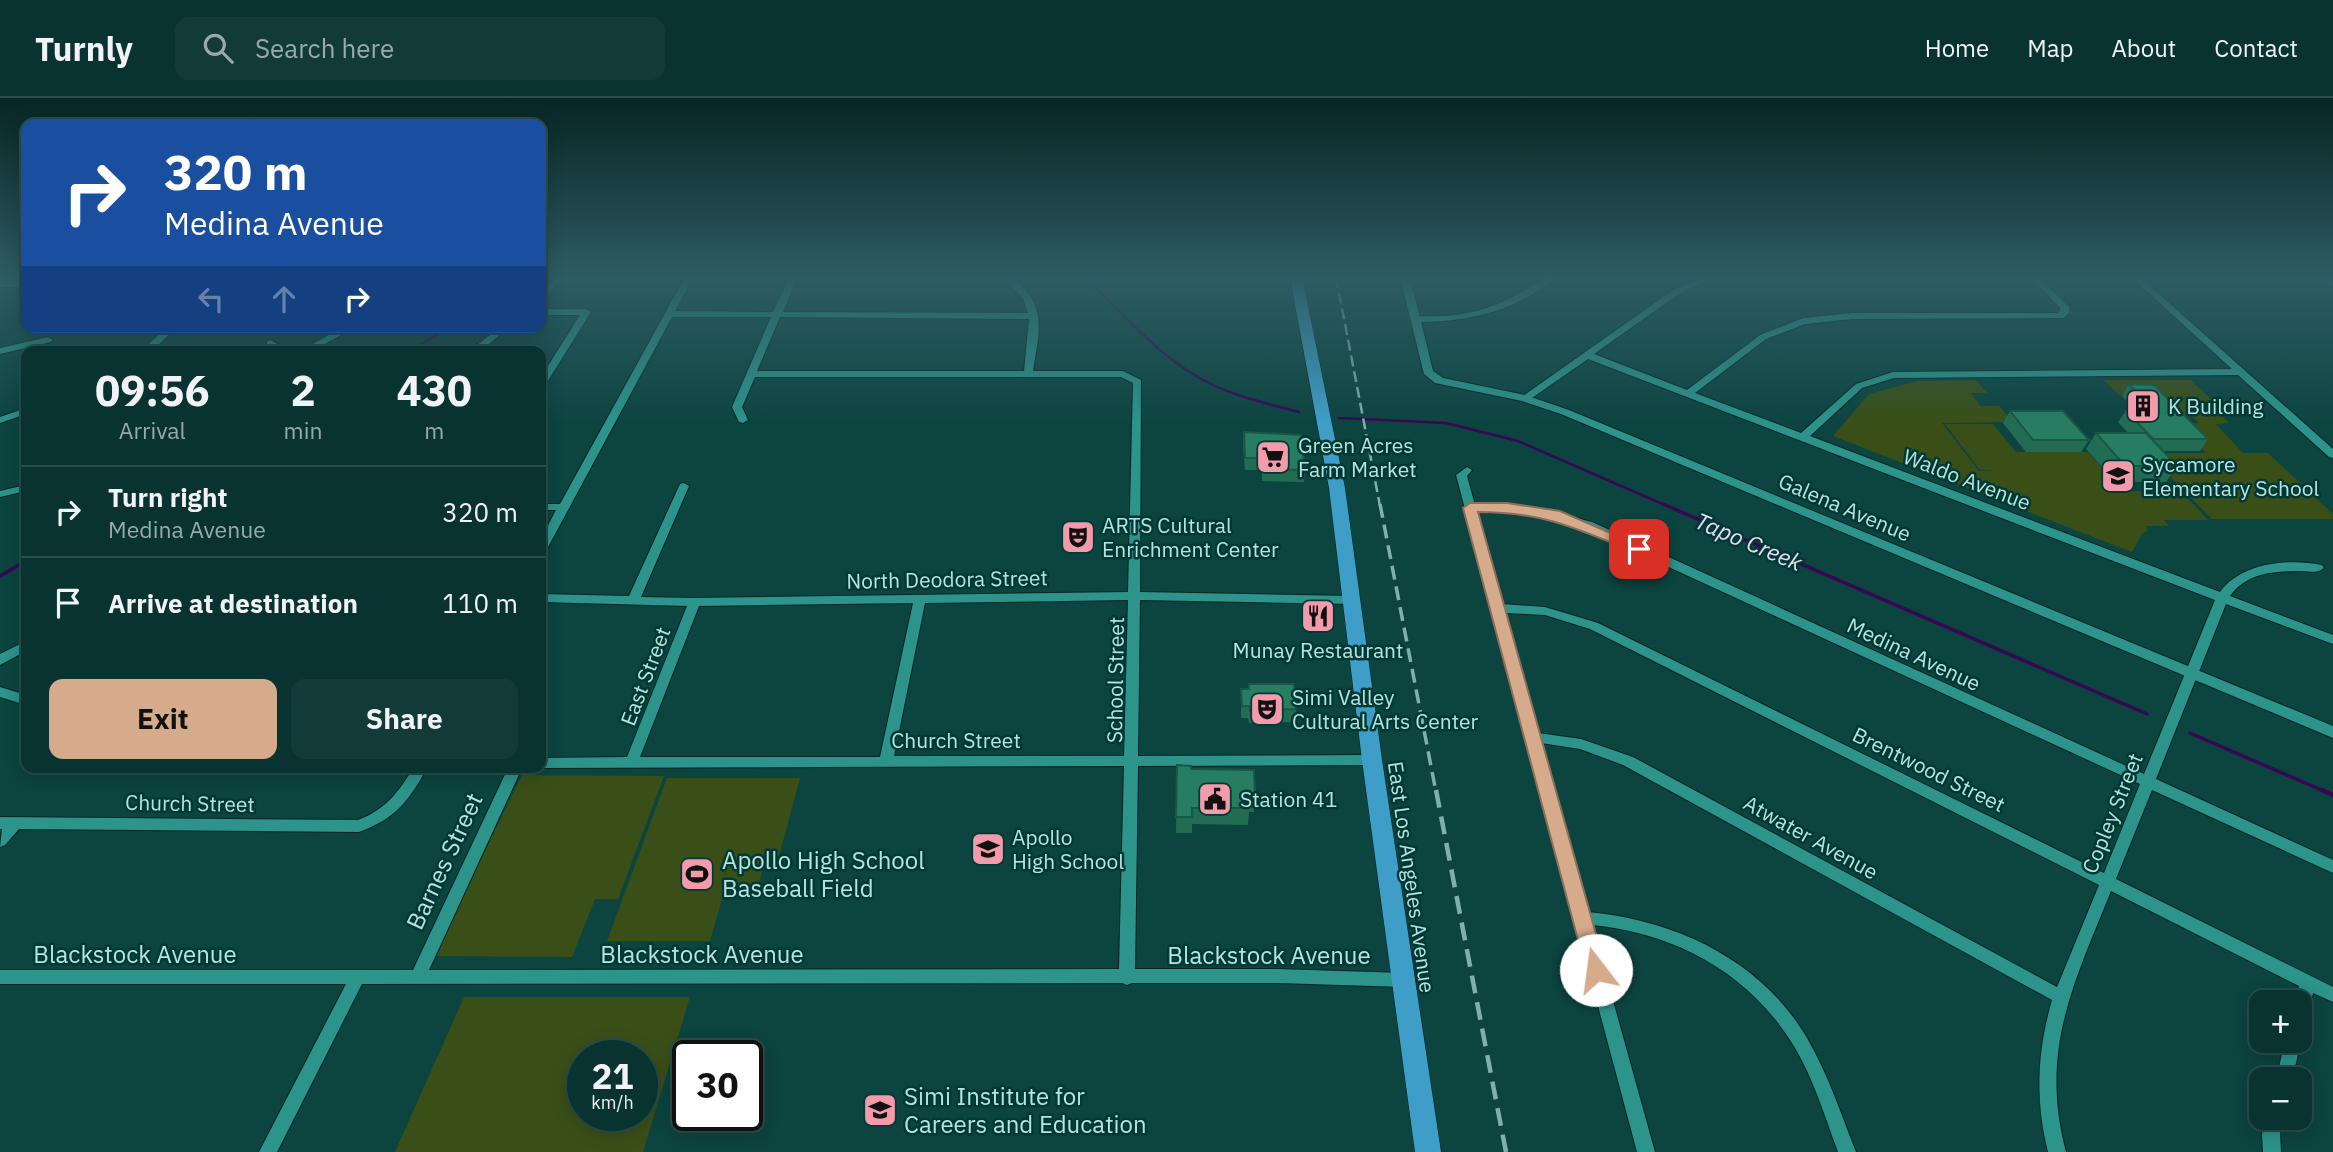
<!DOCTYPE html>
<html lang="en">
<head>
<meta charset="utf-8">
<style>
  :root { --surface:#093330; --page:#123b38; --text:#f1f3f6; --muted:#99aaab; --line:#294e4c; --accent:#d6ab8b }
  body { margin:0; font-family:"IBM Plex Sans",sans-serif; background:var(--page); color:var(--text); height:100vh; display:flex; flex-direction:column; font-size:26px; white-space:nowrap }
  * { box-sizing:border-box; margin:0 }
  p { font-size:23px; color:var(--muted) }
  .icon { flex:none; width:38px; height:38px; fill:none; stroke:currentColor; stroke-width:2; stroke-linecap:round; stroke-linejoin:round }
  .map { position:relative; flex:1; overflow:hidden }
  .side { position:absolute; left:21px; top:248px; width:525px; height:427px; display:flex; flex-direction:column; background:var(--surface); border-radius:14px; box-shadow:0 4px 18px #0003,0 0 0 2px var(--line) }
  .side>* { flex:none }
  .banner { position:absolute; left:21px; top:21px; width:525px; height:214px; border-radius:14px; box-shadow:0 4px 18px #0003,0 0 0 2px var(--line); background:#1a4fa0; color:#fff; overflow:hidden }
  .fabs { position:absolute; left:2249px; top:892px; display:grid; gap:14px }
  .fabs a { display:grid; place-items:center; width:63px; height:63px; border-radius:14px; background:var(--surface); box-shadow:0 4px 18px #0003,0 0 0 2px var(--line); font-size:35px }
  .speed { position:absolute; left:567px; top:942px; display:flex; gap:14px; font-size:35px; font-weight:700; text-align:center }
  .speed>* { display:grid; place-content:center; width:91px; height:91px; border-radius:50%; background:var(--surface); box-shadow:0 4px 18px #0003,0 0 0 2px var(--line); line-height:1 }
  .speed small { font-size:18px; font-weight:400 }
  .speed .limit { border:4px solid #111; border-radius:10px; background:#fff; color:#111 }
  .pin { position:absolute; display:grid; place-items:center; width:60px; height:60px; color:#fff; margin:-30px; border-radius:14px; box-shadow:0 4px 10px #0006 }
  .me { position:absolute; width:77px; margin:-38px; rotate:345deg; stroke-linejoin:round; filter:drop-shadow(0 0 5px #0008) }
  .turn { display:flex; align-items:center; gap:24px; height:147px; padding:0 28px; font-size:32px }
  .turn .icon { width:91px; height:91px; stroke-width:2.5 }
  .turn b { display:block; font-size:49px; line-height:60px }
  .lanes { display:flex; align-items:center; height:66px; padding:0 28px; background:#0003; justify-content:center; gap:35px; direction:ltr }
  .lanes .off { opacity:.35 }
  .eta { display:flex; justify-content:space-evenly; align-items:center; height:119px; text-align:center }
  .eta b { font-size:42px; font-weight:700; line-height:49px }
  .button { display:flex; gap:14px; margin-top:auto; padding:14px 28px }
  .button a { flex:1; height:80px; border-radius:14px; background:var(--accent); color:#111; font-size:28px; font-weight:700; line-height:80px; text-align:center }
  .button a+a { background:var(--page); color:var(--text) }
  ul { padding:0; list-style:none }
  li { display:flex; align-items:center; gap:21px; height:91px; padding:0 28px; border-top:2px solid var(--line) }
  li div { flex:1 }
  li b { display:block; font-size:26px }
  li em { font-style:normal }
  header { display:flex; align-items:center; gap:42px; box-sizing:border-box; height:98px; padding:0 35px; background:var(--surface); border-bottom:2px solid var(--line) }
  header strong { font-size:33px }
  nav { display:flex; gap:38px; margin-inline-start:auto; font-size:24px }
  .search { width:490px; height:63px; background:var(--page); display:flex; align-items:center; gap:18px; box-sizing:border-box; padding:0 24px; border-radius:14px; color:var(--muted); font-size:26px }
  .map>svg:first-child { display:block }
</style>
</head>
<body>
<header>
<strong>Turnly</strong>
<div class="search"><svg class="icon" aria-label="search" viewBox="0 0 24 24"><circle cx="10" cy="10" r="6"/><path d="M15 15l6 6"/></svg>Search here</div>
<nav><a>Home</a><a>Map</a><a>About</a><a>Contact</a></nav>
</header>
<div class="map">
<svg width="2333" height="1054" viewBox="0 0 2333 1054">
  <rect width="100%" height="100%" fill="#0c4440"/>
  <path fill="#3a4f18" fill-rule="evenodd" d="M1976,282L1987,295H1971L1980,308H1999L2013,324L1942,325L1979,373L1995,372H1980L1945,326H1993L2016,354H2088L2122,393H2181L2208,422H2164L2169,428H2146L2148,432L2142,436L2132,454L1833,338L1869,296L1917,283Z
    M2104,282H2191L2218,308L2213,309L2229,325L2216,326L2243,355H2268L2333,416V421H2212L2147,355H2206L2179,326L2199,325L2193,319H2168L2148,298L2119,297Z
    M522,677L664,678L618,801H595L572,859L434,858Z
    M667,680H800L779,758H767L756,794H724L710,843H607Z
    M464,899H690L643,1054H395ZM642,957V1017H583V957Z"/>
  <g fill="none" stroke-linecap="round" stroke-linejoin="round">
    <path stroke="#360754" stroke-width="2.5" d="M1085,179C1121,213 1154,254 1198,279C1228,297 1265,305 1299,314
      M408,254L450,229
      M1339,320L1446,325L1518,343L1667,408"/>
    <path stroke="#360754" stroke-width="3.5" d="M1663,406L2147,616
      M0,478L26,463
      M2190,635L2326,694"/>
    <path stroke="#360754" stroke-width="4.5" d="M2322,692L2333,697"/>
    <g stroke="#072725" stroke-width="2">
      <path id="minor" d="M555,179H565L544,198L541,199V192Z
        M685,179H693L675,213L773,214L789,179H797L783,214L1028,215L1023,200L1001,179H1011C1049,207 1039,232 1033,273H1123L1141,282L1140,494L1353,498L1359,502L1353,506L1140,502L1138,658L1372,657L1377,658L1379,662L1377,666L1372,667L1138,668L1135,871H1277L1404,875L1410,877L1412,882L1410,887L1404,889L1277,885H1132L1127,887L1122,885L362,886L277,1054H259L346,886H0V872H413L508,670H522L429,872L1119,871L1124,668L541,670V660L627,659L687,508L541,504V496L629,498L680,386L684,385L689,388L641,499L695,500L1128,494L1133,285L1121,279H755L742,309L748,322L743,325L739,324L732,309L771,219H672L547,451L541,455V441L556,412H541V406H560ZM780,219L1029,221L1024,273H757ZM1128,502L1124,658H894L925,505ZM913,505L880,659H640L699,508Z
        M1547,179H1557C1517,213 1467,225 1416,224L1411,221L1416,218C1473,220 1499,209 1547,179Z
        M1703,179H1715L1679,196L1594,256L1687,292L1760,237L1803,220L1852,215H2059L2060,210L2030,179H2039L2069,209L2070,214L2064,220L1852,221L1805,226L1766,241L1695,295L1801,335L1856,286L1893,274L2232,271L2131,179H2140L2333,351V360L2329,359L2238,277L1894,280L1862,290L1810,338L2220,494C2241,465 2288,460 2322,467L2324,470C2318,475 2311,474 2302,473C2275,473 2247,474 2230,498L2333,537V546L2226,506L2156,681L2333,762V775L2152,692L2116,781L2333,889V904L2313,895L2306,923L2300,925V905H2295L2299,888L2111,793C2074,885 2039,952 2066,1054H2048C2035,1002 2037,954 2052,902L1623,667L1580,651L1541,645L1588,814C1676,822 1761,862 1807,940C1828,976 1841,1016 1856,1054H1838C1825,1019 1814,982 1795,950C1751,876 1676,835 1592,827L1655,1054H1637L1456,377L1467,369L1472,372L1467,378L1475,407L1532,409L1592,424L2144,676L2215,502L1588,261L1529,302L1525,303L1520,300L1673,192ZM1477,414L1532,415L1584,430L2140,686L2104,775L1598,525L1545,509L1502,506ZM1505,515L1545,517L1590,531L2099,787L2057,889L1633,659L1581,641L1538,635Z
        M0,183H26V189H0Z
        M541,211H586L591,214L546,286L541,289V279L580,217H541Z
        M167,229H177L151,254H140Z
        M343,229H355L311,254H298Z
        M500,229H510L479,254H468Z
        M48,239L53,242L51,244L0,256V250Z
        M270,242L289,252L291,254H279L267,247V243Z
        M26,310V316L0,325V319Z
        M26,387V393L0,399V393Z
        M26,543V553L0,567V556Z
        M0,589L26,597V607L0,599Z
        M413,670H427C409,703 395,721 359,734L19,731L5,747L0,749L2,731H0V719L358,722C385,712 399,694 413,670Z
        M2300,939L2301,943L2292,982H2276L2285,943H2300Z
        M2266,1020H2284L2280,1036L2281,1054H2263L2262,1036Z"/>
    </g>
    <g stroke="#072725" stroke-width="2">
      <path id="tertiary" d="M1400,179H1410L1433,273L1443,280L1525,297L1569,312L2333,628V640L1561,316L1522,303L1435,285L1424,276Z"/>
    </g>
    <g stroke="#072725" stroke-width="2">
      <path id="secondary" d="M2319,179L2333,181V189Z"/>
    </g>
    <g stroke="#072725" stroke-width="1">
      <path id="primary" d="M1290,179H1302L1345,390L1382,662L1441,1054H1415L1362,662L1329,390Z"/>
    </g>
    <use href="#minor" fill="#2c948b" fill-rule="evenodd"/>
    <use href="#tertiary" fill="#2c948b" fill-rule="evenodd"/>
    <use href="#secondary" fill="#3599a9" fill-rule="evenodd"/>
    <use href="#primary" fill="#3f9ec8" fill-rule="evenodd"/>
    <path stroke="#80b0ab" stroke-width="2.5" stroke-dasharray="11 5" stroke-linecap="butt" d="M1336,179L1380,408"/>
    <path stroke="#80b0ab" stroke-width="3.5" stroke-dasharray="14 7" stroke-linecap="butt" d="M1380,406L1436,694"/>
    <path stroke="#80b0ab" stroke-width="4.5" stroke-dasharray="18 9" stroke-linecap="butt" d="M1436,692L1506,1054"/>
  </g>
  <path fill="#226c53" d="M2129,286L2208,341L2200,353H2163L2177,368L2166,384H2115L2086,351L2096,335H2128L2118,324L2126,313H2135L2122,298Z
    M2010,313L2089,342L2081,354H2026L2003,325Z
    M1244,334L1305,372L1304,384L1262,383V372H1245L1243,346Z
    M1249,586L1296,611L1295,624L1249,625L1248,620H1241V591H1248Z
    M1177,667L1191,671L1255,698L1254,714H1249L1248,727L1192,726V735H1176Z"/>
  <path fill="#277d61" stroke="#1b5844" stroke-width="2" d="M2129,286L2154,287L2208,341H2153L2126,313H2154Z
    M2010,313H2063L2089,342H2033Z
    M1244,334L1301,337L1305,372L1263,371L1262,360H1245Z
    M2096,335H2146L2177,368H2125Z
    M1249,586H1294L1296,611L1250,612L1249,608H1242L1241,591H1249Z
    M1177,667L1191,668V671L1254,672L1255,698H1249V710H1192V719H1176Z"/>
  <linearGradient id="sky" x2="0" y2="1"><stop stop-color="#072523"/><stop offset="0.55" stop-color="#2e5c64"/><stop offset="1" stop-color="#2e5c64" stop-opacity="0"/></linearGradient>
  <rect width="2333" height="327" fill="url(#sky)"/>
  <path fill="#d6ab8b" stroke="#8b6f5a" stroke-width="2" d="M1470,405H1507L1560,413L1647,451L1639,456L1634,454C1576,430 1543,414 1478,414L1606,872L1603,878L1596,881L1589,878L1586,872L1463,410Z"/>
  <defs>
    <g id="building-square" transform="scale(1.75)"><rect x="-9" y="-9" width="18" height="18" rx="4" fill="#f39aab" stroke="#003935"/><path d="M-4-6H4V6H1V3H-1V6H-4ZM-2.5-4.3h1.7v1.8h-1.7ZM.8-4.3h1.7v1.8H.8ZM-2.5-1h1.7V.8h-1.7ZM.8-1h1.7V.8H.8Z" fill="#111"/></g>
    <g id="supermarket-square" transform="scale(1.75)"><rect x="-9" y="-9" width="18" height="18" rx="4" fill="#f39aab" stroke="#003935"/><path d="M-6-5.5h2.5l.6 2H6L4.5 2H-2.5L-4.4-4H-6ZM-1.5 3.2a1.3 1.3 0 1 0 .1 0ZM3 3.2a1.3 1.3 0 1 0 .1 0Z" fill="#111"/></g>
    <g id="school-square" transform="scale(1.75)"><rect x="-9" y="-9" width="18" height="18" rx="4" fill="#f39aab" stroke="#003935"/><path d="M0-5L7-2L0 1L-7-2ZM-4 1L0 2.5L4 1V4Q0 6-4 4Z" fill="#111"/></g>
    <g id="theatre-square" transform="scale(1.75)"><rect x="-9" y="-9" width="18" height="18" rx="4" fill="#f39aab" stroke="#003935"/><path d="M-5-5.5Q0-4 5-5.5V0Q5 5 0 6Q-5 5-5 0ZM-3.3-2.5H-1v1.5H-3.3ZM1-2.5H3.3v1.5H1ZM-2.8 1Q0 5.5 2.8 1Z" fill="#111"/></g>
    <g id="restaurant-square" transform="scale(1.75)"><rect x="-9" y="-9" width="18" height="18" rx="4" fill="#f39aab" stroke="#003935"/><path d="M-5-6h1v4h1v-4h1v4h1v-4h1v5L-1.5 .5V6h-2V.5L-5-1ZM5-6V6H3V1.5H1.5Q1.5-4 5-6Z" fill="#111"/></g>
    <g id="civic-square" transform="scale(1.75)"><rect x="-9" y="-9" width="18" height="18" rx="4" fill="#f39aab" stroke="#003935"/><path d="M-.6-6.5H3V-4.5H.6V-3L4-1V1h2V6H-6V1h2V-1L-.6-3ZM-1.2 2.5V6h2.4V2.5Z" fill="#111"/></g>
    <g id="stadium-square" transform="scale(1.75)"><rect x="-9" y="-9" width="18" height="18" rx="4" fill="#f39aab" stroke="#003935"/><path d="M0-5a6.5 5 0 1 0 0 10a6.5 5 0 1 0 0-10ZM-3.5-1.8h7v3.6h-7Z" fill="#111"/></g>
  </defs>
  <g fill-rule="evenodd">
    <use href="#building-square" x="2143" y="308"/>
    <use href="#supermarket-square" x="1273" y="359"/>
    <use href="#school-square" x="2118" y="378"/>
    <use href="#theatre-square" x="1078" y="439"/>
    <use href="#restaurant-square" x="1318" y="518"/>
    <use href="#theatre-square" x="1267" y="611"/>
    <use href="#civic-square" x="1215" y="701"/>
    <use href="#school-square" x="988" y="751"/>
    <use href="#stadium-square" x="697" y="776"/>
    <use href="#school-square" x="880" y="1012"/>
  </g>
  <g text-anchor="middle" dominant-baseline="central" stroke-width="5" stroke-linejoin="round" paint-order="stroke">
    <g font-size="21" fill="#b8e4df" stroke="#003935" text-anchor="start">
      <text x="2168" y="308">K Building</text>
      <text x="1298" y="347">Green Acres<tspan x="1298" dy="24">Farm Market</tspan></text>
      <text x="2142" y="366">Sycamore<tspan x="2142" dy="24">Elementary School</tspan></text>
      <text x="1102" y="427">ARTS Cultural<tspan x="1102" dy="24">Enrichment Center</tspan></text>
      <text x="1318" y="552" text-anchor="middle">Munay Restaurant</text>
      <text x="1292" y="599">Simi Valley<tspan x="1292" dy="24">Cultural Arts Center</tspan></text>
      <text x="1240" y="701">Station 41</text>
      <text x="1012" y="739">Apollo<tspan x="1012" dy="24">High School</tspan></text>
    </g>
    <g font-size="21" fill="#b8e4df" stroke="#003935">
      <text transform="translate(1967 381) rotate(21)">Waldo Avenue</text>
      <text transform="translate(1845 409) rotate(23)">Galena Avenue</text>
      <text transform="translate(947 481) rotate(-1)">North Deodora Street</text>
      <text transform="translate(1914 556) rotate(25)">Medina Avenue</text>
      <text transform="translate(645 578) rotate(-69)">East Street</text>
      <text transform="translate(1115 582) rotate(-89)">School Street</text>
      <text x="956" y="642">Church Street</text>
      <text transform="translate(1929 671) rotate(26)">Brentwood Street</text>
      <text transform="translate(190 705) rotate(1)">Church Street</text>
      <text transform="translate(2112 715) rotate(-68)">Copley Street</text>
      <text transform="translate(1811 739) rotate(29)">Atwater Avenue</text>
      <text transform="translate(1412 779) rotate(82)">East Los Angeles Avenue</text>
    </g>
    <g font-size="23" font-style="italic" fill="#e7dcf2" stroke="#003935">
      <text transform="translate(1749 443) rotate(23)">Tapo Creek</text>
    </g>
    <g font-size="24" fill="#b8e4df" stroke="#003935" text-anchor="start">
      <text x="722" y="762">Apollo High School<tspan x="722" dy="28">Baseball Field</tspan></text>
      <text x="904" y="998">Simi Institute for<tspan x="904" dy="28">Careers and Education</tspan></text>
    </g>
    <g font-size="24" fill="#b8e4df" stroke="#003935">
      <text transform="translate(444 763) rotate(-65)">Barnes Street</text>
      <text x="135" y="856">Blackstock Avenue</text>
      <text x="702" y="856">Blackstock Avenue</text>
      <text x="1269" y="857">Blackstock Avenue</text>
    </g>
  </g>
</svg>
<div class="fabs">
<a>+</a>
<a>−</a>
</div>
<div class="speed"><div>21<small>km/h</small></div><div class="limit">30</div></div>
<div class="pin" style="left:1639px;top:451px;background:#d93025"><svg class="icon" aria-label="arrive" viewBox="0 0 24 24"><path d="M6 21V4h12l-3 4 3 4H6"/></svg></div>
<svg class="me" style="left:1596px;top:872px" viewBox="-20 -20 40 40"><circle r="19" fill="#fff"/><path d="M0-13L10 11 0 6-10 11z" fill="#d6ab8b"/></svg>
<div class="banner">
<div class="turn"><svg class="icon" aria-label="right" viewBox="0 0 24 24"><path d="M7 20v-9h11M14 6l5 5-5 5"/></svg><div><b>320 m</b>Medina Avenue</div></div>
<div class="lanes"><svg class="icon off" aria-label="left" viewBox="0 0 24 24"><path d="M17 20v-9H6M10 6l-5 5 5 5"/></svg><svg class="icon off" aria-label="ahead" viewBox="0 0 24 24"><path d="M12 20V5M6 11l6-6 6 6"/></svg><svg class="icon" aria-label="right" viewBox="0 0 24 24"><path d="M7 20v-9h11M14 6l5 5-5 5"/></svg></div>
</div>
<section class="side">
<div class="eta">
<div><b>09:56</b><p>Arrival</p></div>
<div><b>2</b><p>min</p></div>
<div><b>430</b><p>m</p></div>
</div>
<ul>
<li><svg class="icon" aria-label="right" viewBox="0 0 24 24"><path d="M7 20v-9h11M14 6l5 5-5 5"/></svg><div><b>Turn right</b><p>Medina Avenue</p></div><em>320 m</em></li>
<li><svg class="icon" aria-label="arrive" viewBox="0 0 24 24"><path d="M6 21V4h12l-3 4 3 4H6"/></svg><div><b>Arrive at destination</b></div><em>110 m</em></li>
</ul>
<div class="button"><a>Exit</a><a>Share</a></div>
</section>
</div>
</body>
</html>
